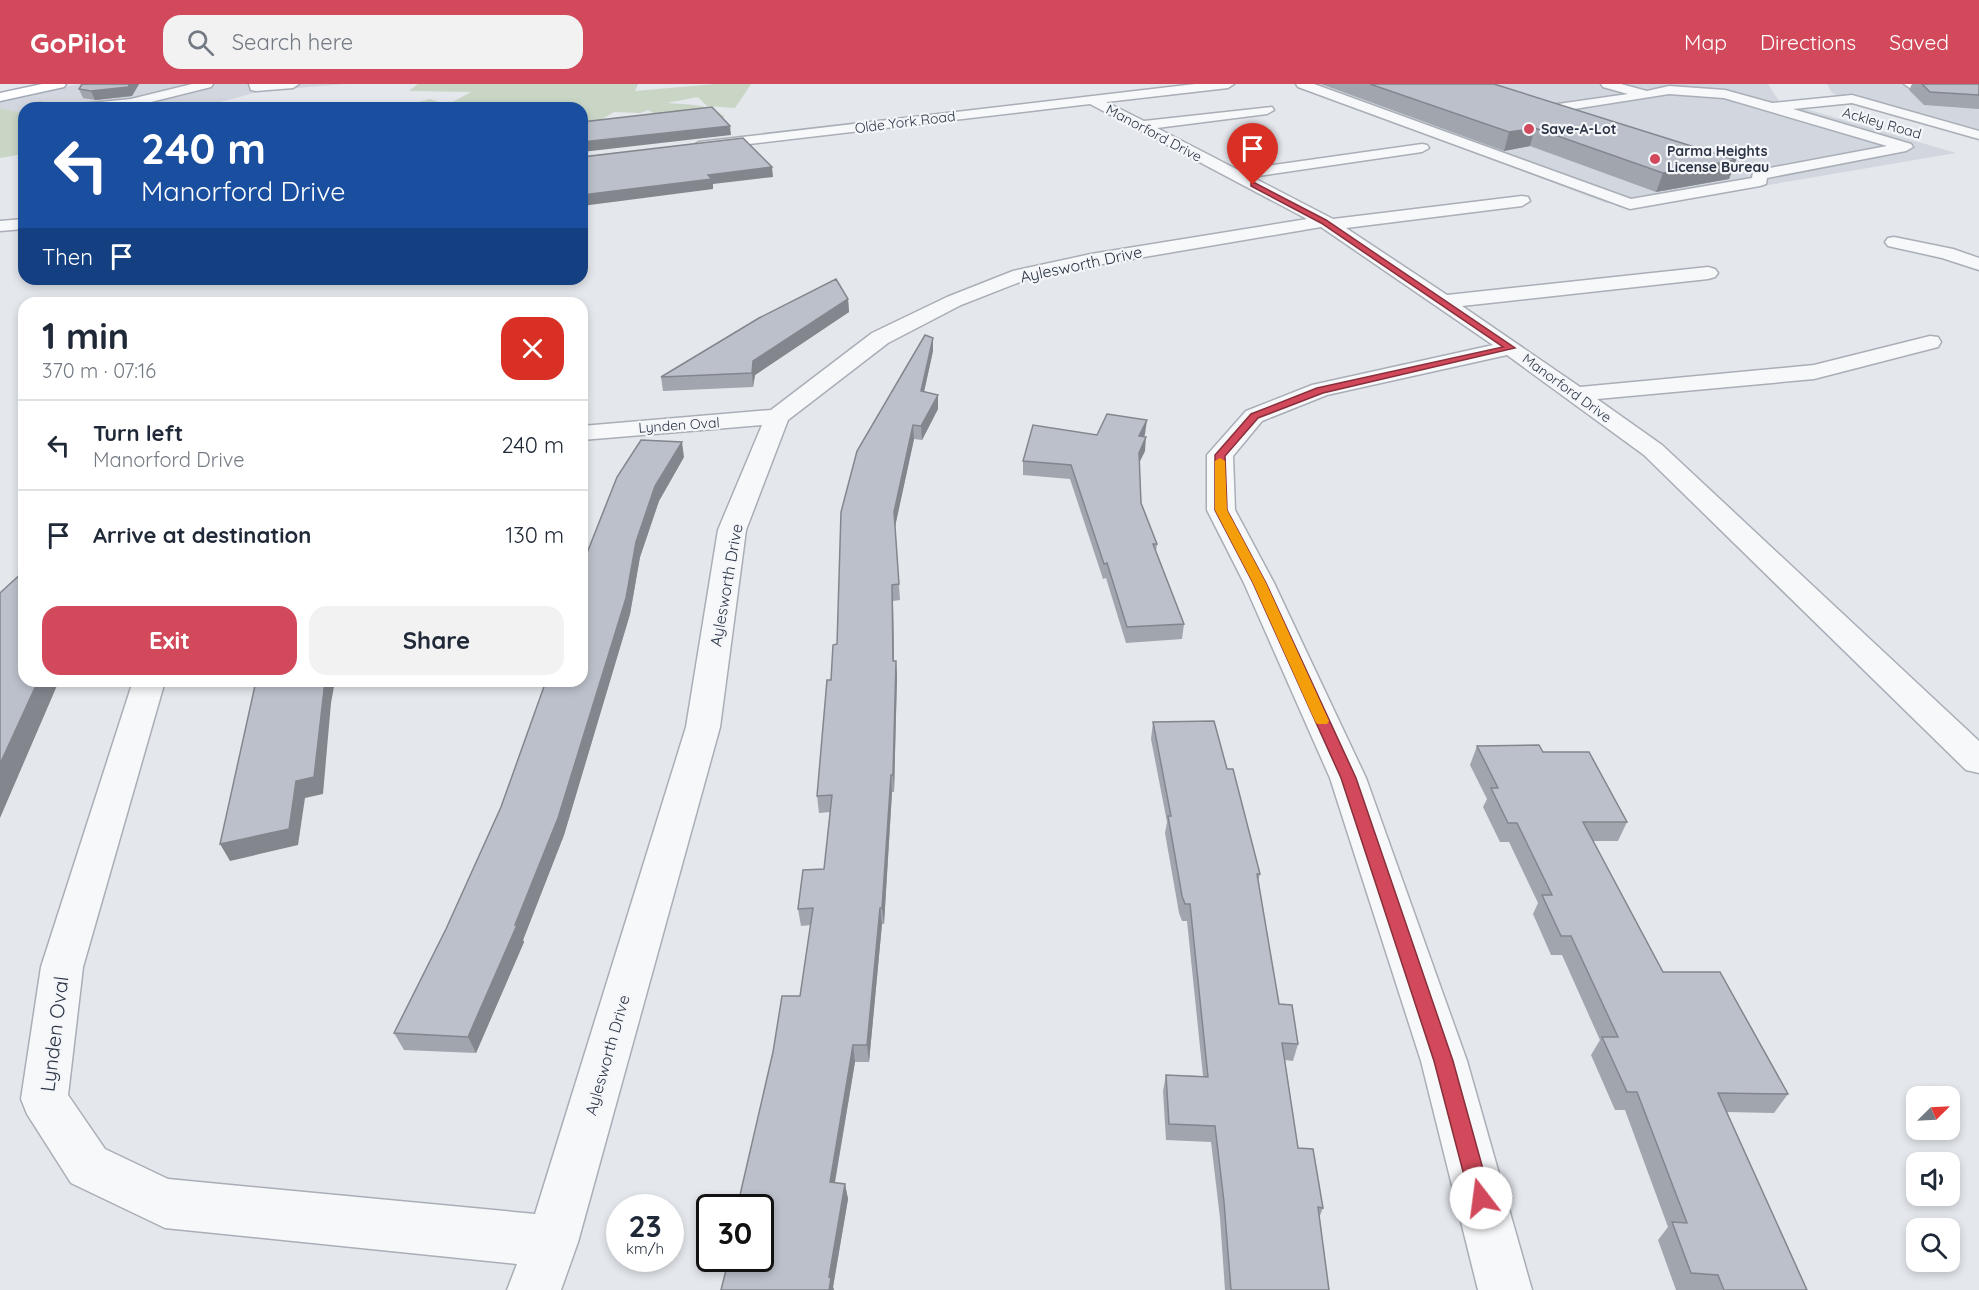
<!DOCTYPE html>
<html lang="en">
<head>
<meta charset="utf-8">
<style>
  :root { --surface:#fff; --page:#f2f2f3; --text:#1f2937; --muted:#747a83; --line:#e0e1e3; --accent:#d1495b }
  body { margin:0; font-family:Quicksand,sans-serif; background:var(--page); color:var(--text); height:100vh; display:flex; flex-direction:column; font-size:22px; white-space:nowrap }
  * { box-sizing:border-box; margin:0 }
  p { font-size:20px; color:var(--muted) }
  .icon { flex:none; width:33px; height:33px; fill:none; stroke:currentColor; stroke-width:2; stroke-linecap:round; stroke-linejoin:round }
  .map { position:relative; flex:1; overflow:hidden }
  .drawer { position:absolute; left:18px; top:213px; width:570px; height:390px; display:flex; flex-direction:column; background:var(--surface); border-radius:18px; box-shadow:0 3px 9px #0003 }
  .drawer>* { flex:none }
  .top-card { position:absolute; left:18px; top:18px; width:570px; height:183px; border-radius:18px; box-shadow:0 3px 9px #0003; background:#1a4fa0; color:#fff; overflow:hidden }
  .needle { width:39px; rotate:66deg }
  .buttons { position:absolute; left:1906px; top:1002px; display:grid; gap:12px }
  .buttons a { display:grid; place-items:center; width:54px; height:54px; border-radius:12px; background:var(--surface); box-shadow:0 3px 9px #0003; font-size:30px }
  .speed { position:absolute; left:606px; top:1110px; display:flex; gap:12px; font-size:30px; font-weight:700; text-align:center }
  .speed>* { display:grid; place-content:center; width:78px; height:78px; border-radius:50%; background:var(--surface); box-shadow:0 3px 9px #0003; line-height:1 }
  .speed small { font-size:15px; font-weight:400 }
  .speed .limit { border:3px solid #111; border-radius:9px; background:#fff; color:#111 }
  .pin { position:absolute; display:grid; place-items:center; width:51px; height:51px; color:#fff; margin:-62px -26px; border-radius:50% 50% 50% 0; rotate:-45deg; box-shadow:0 0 6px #0007 }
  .pin .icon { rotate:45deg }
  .me { position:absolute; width:66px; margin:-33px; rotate:345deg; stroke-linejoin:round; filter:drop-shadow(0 0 4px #0008) }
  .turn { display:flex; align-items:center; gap:21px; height:126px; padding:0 24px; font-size:27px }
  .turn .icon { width:78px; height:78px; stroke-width:2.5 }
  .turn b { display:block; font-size:42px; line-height:51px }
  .then { display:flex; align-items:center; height:57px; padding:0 24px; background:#0003; gap:12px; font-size:22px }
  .round { display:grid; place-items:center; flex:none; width:63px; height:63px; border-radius:18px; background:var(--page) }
  .summary { display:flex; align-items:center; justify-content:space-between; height:102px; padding:0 24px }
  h1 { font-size:36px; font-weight:700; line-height:45px }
  .button { display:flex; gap:12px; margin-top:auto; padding:12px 24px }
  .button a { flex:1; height:69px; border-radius:18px; background:var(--accent); color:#fff; font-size:24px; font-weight:700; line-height:69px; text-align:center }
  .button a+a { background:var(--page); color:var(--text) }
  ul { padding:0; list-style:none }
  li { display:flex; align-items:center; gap:18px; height:90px; padding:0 24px; border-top:2px solid var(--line) }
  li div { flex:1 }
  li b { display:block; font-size:22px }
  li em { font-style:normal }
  header { display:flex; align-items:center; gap:36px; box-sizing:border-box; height:84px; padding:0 30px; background:var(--accent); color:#fff }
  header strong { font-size:28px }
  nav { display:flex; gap:33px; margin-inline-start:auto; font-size:21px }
  .search { width:420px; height:54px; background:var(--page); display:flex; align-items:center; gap:15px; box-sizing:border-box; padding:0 21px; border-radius:18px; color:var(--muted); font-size:22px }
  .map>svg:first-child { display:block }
</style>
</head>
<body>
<header>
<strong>GoPilot</strong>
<div class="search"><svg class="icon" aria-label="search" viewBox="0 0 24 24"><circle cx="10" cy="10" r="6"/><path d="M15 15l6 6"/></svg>Search here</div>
<nav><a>Map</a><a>Directions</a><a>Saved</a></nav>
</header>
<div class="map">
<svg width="1979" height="1206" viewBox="0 0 1979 1206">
  <rect width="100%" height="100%" fill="#e4e7ec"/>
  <path fill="#d2d6de" d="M79,0H345L262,7L198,24H24V29L0,24V16Z
    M1318,0H1768L1779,17L1956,69L1650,121L1606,119L1299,2Z
    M1827,0H1979V53L1867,22L1832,9Z"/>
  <path fill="#c9d6c5" d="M418,0H638L635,7L715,0H751L735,24L707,22L698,13L667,19C687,21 709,19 725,33C698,38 672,42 648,26L640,29L614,28L582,47V24H397L430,15L447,21L471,8L409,7Z
    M0,24L24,29V70L0,74Z"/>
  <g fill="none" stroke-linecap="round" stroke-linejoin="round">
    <g stroke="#a9aeb7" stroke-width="3">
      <path id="minor" d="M192,0H213L211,3L131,23L74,24L81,20L131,15Z
        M249,0H299L293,4L256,7L251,6Z
        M1195,0H1234L1228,4L1106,18L1144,37L1272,23L1274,26L1267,30L1157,44L1238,86L1422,60L1427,61L1429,64L1422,68L1252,93L1333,135L1522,112L1528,113L1530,117L1522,122L1346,144L1447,211L1708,183L1715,185L1718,189L1715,193L1708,195L1462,222L1580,303L1814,281L1930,252L1938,253L1941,258L1938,263L1814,295L1597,315L1662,361L1979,657V689L1966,686L1644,371L1507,271L1327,311L1262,337L1233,372L1235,426L1274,499L1366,694L1467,977L1532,1206H1478L1421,977L1330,694L1244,499L1207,426V371L1246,327L1312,301L1493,261L1321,143L1091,182L1025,196L961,221L888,259L788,336L746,446L720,643L578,1158L561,1206H507L517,1180L165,1144L71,1099L27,1030L21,1015L41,883L133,597H165L83,883L68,1011L105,1065L168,1095L535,1130L686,643L718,446L762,341L582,356V342L771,326L872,249L947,213L1013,187L1091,170L1307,135L1090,20L699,66L692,62L699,58Z
        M1296,0H1314L1631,115L1752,94L1753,88L1759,86L1887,62L1724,14L1669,10L1542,30L1535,26L1537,23L1628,10L1603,3L1601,0H1621L1647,7L1669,2L1725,6L1772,19L1852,11L1979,47V55L1852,19L1793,25L1911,60L1913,63L1906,67L1767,94L1766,100L1760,102L1630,125L1298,3Z
        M1904,0H1979V6L1910,4Z
        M40,19L50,21L52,24H34L35,20Z
        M24,135V145L0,147V137Z
        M1894,153L1953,165L1979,174V186L1942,174L1888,162L1885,158L1888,154Z"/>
    </g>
    <g stroke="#a3abb8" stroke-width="3">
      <path id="major" d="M42,0H66L64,3L0,17V9Z"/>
    </g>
    <use href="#minor" fill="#f7f8fa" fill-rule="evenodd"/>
    <use href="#major" fill="#fff" fill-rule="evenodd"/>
  </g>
  <path fill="#a1a5ae" d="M82,0H139L132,12L95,16L83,14L79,5Z
    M1321,0H1494L1736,76L1729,95L1656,108L1530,62L1504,67Z
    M1912,0H1979V25L1924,21L1909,6Z
    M848,215L849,228L755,291L753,303L663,307L661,293Z
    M933,267L924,308L938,311V325L922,356L914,355L895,442L900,516L893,517L894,577H896L897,593L894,708H892L884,840H882L869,978H855L835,1099L845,1100L848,1115L833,1203L834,1206H721L800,912L811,841L801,842L798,825L824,785L830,728L819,729L817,712L831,596L837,560Z
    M1145,350L1144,353L1145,367L1139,379L1141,419L1157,460L1156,467L1184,540L1182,555L1126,559L1106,494L1103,495L1070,395L1023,391V377Z
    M684,373L659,417L640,473L630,530L564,751L523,856L524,858L476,969L404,966L394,949L446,845L501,723L544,604L541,597H582L587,469Z
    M1153,638L1227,685L1260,790L1258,797L1279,920L1298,960L1293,977L1285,976L1298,1064L1323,1124L1319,1134L1329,1206H1225L1220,1134L1211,1058L1166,1056L1163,1007L1166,991L1203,992L1187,837H1182L1179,829L1165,749L1167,738L1151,655Z
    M1477,662L1543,668L1627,738L1618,757H1593L1663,888L1788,1010L1774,1029L1727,1028L1807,1206H1676L1658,1156L1668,1143L1625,1026H1615L1591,971L1600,956L1562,871H1551L1533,830L1538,819L1509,758H1500L1483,723L1487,715L1470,681Z"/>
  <path fill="#83868d" d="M130,0H139L132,12L95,16L91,7Z
    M730,42L731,51L582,68V58Z
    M1535,44L1530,62L1504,67L1509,48Z
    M1736,76L1729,95L1656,108L1663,89Z
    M772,83L773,93L713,100V105L582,122V111L708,91Z
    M848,215L849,228L755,291L753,303L752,289L753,277Z
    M933,254V267L921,321V307Z
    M938,311V325L922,356L921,342Z
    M1147,336L1145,350L1138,366L1139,352Z
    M913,341L914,355L895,443L894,428Z
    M1146,353L1145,367L1137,383L1139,369Z
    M682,358L684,373L659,417L640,473L630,530L564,751L523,856L524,858L476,969L468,953L515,841L636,458L655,402Z
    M892,501L893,517L894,593L893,577Z
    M896,577L897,593L894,708L893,691Z
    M38,597H59L0,734V680Z
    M325,597H335L331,619L323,710L305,714L298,761L230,777L220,760Z
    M891,691L892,708L884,840L882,824Z
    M880,824L882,840L869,978L867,961Z
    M853,961L855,978L832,1114L830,1098Z
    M845,1100L848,1115L833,1203L834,1206H829V1193Z"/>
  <path fill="#bbc0ca" stroke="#83868d" stroke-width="1.5" d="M82,0H130L128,3L91,7L79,5Z
    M1370,0H1494L1736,76L1663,89L1535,44L1509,48Z
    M1922,0H1979V11L1930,8Z
    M712,23L730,42L582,58V38Z
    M743,54L772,83L708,91L712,95L582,111V73Z
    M836,195L848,215L753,277L752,289L661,293L759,234Z
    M925,251L933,254L921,307L938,311L921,342L913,341L894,428L899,500L892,501L893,577H896L893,691H891L882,824H880L867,961H853L830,1098L845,1100L829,1193L831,1194L829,1206H721L729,1174H760V1124H737L773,968L782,912H800L813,824L798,825L803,786L824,785L832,711L817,712L827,596H831L833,561L837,560L841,428L857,367Z
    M1107,330L1147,336L1139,352L1146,353L1139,369L1141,419L1157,460H1153L1184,540L1127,543L1107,479L1104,480L1071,381L1023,377L1033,341L1097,351Z
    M641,356L682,358L655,402L636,458L626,514L558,734L515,841H517L468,953L394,949L446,845L501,723L546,597H582V470L587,469L617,393Z
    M24,487V597H38L0,680V509Z
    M256,597H325L314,693L296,697L289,745L220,760Z
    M1214,637L1227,685H1233L1260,790H1257L1279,920L1292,921L1298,960L1282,959L1298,1064L1313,1065L1323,1124L1318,1123L1329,1206H1231L1224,1118L1215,1042L1169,1040L1166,991L1208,993L1190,820H1185L1182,812L1168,732H1171L1153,638Z
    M1539,661L1543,668H1589L1627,738H1583L1663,888H1720L1788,1010L1718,1009L1807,1206H1724L1718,1191L1691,1189L1672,1138L1687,1139L1637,1008H1627L1602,953H1618L1571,852H1561L1542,811H1552L1517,739H1508L1491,704H1498L1477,662Z"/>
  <path fill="#d1495b" stroke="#882f3b" stroke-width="1.5" d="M1251,99H1255L1326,136L1515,264L1323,309L1258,334L1225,372L1227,426L1266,499L1356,694L1453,977L1491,1114L1488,1122L1481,1125L1473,1122L1470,1114L1434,977L1341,694L1253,499L1215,426V371L1251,330L1317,304L1503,263L1321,139L1251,102Z"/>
  <path fill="#f59e0b" d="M1220,374L1225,377L1227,426L1266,499L1329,637L1327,640H1317L1315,637L1253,499L1215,426V377Z"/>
  <g fill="#d1495b" stroke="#f4f6f9" stroke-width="2">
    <circle cx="1529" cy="45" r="6"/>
    <circle cx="1655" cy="75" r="6"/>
  </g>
  <g text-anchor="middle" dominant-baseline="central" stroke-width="4.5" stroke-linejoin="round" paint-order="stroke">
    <g font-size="14" fill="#2b3445" stroke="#f4f6f9">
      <text transform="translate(905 38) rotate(-7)">Olde York Road</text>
      <text transform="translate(1882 39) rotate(16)">Ackley Road</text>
      <text transform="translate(1154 49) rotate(28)">Manorford Drive</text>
      <text transform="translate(1567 304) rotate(36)">Manorford Drive</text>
      <text transform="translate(679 341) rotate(-4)">Lynden Oval</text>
    </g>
    <g font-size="14" font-weight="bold" fill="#2b3445" stroke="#f4f6f9" text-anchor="start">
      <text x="1541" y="45">Save-A-Lot</text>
      <text x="1667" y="67">Parma Heights<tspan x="1667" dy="16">License Bureau</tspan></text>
    </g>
    <g font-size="16" fill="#2b3445" stroke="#f4f6f9">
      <text transform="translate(1081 180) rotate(-12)">Aylesworth Drive</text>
      <text transform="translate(726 501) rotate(-80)">Aylesworth Drive</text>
      <text transform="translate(607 971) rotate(-74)">Aylesworth Drive</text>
    </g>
    <g font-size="20" fill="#2b3445" stroke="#f4f6f9">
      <text transform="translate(54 950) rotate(-83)">Lynden Oval</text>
    </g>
  </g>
</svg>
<div class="buttons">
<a><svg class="needle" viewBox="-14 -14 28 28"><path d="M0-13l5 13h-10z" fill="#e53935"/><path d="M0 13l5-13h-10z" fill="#747a83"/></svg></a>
<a><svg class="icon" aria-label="sound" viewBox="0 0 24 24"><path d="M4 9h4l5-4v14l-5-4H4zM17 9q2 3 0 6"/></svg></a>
<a><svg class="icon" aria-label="search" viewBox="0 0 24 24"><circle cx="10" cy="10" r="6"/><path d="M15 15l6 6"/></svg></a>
</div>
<div class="speed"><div>23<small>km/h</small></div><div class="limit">30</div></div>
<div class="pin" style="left:1253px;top:101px;background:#d93025"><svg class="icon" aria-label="arrive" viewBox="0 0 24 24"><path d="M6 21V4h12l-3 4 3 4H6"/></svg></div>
<svg class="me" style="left:1481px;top:1114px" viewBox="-20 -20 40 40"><circle r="19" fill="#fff"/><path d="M0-13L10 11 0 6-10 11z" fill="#d1495b"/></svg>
<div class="top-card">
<div class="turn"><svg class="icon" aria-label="left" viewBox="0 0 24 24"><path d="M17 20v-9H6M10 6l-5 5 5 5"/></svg><div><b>240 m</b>Manorford Drive</div></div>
<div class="then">Then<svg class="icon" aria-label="arrive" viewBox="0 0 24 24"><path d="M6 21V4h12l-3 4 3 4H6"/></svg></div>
</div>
<section class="drawer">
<div class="summary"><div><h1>1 min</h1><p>370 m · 07:16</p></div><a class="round" style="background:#d93025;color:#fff"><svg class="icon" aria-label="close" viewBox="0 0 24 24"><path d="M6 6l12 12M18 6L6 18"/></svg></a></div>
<ul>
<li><svg class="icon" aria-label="left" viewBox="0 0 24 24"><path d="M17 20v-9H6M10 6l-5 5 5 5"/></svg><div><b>Turn left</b><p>Manorford Drive</p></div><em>240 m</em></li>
<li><svg class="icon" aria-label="arrive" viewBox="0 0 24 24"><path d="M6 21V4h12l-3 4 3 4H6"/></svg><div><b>Arrive at destination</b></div><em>130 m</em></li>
</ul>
<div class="button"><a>Exit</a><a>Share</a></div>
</section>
</div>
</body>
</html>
